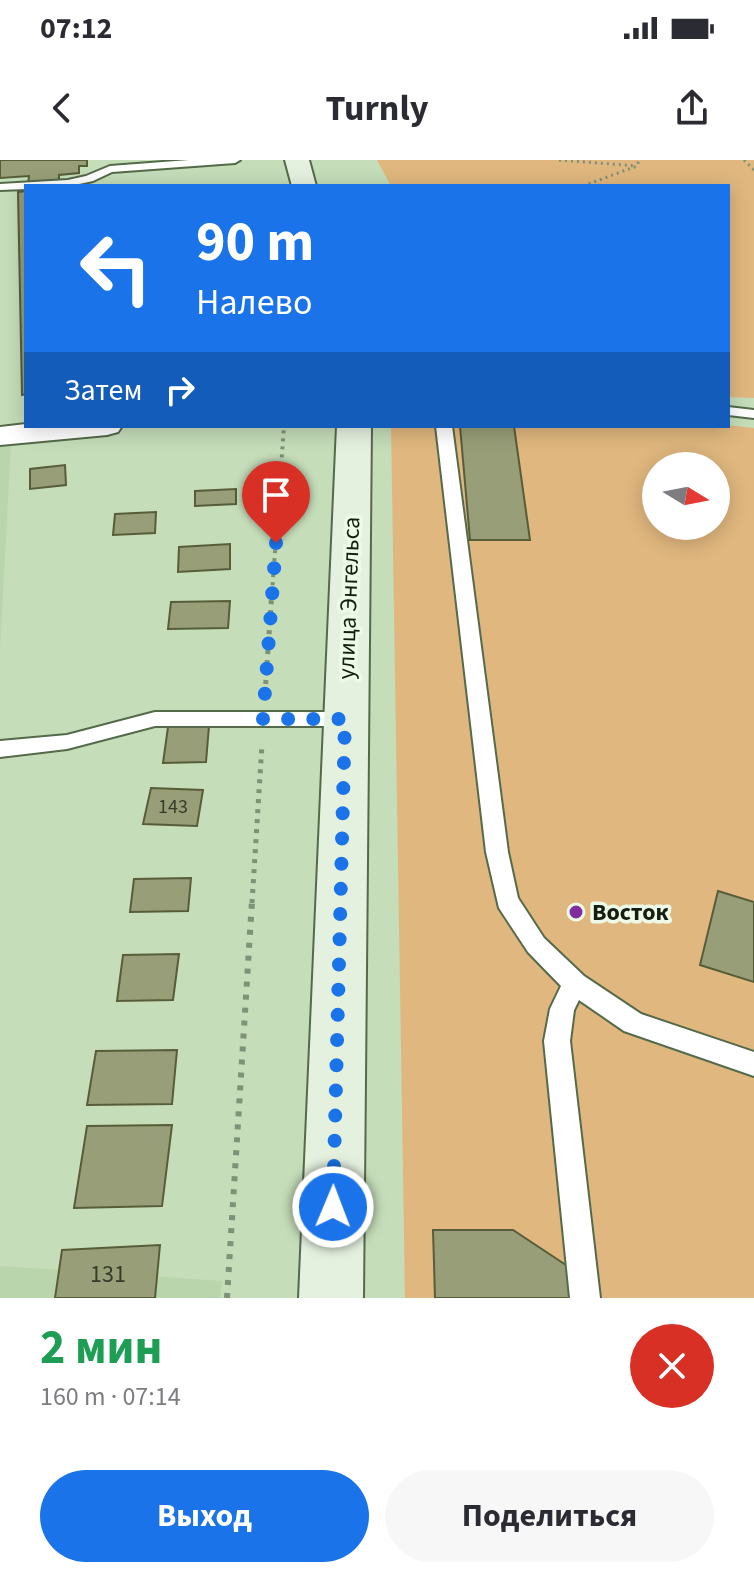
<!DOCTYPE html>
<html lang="ru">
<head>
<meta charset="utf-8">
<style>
  :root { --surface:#fff; --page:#f7f7f7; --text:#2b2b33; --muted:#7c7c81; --accent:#1a73e8 }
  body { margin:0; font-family:"Source Sans 3",sans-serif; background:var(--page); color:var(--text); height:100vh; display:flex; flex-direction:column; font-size:30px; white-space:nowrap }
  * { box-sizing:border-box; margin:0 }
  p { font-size:26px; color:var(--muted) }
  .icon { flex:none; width:44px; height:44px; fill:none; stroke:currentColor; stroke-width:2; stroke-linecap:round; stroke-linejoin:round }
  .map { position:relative; height:1138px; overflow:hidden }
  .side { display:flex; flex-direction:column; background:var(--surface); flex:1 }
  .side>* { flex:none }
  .banner { position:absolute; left:24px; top:24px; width:706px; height:244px; border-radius:0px; box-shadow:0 4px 20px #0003; background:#1a73e8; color:#fff; overflow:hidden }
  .needle { width:52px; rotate:100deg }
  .tools { position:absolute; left:642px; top:292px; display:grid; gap:16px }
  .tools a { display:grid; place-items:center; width:88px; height:88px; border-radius:50%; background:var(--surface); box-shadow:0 4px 20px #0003; font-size:40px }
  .pin { position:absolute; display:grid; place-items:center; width:68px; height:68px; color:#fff; margin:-82px -34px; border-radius:50% 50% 50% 0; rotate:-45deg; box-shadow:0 0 8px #0007 }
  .pin .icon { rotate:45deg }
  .me { position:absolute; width:88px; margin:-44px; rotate:1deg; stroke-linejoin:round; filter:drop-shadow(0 0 6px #0008) }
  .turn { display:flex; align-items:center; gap:28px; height:168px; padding:0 40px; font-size:36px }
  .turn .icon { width:104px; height:104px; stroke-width:2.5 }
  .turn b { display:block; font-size:56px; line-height:68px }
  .then { display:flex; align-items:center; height:76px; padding:0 40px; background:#0003; gap:16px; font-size:30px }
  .round { display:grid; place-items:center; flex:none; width:84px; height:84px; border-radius:42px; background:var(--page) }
  .summary { display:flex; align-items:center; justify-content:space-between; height:136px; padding:0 40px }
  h1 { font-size:48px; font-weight:700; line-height:60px; color:#1e9e55 }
  .primary-button { display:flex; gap:16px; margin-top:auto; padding:16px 40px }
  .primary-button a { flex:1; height:92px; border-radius:48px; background:var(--accent); color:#fff; font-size:32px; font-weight:700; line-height:92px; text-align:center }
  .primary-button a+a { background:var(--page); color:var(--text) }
  .status { display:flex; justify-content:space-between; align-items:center; height:56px; padding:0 40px; background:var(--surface); direction:ltr }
  .status svg { height:22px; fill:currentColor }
  header { display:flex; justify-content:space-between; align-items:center; height:104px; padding:0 40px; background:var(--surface); font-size:36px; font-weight:700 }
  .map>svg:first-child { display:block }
</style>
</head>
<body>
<div class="status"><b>07:12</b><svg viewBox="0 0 49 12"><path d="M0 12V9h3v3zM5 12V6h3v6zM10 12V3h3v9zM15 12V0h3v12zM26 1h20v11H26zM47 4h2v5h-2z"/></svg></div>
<header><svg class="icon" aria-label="back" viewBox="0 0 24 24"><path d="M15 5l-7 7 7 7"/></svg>Turnly<svg class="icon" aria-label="share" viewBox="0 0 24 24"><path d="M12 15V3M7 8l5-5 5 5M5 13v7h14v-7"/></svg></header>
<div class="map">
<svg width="754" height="1138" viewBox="0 0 754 1138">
  <rect width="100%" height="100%" fill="#c5ddb9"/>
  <path fill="#b8d5ab" d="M0,282H11L0,489Z
    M0,1106L222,1121L220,1138H0Z"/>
  <path fill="#e0b77e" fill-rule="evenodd" d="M377,0H754V238L728,237V26H391Z
    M728,265L754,268V1138H405L391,266ZM656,306H716V366H656Z"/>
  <path fill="#989e77" stroke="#575d38" stroke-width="2" d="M0,0H87V6H79V13L59,15V22L28,25L29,16L0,18Z
    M26,31V234L22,235L18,32Z
    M460,266H514L530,380H470Z
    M65,305L66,325L30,329V309Z
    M236,329V344L195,346V331Z
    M156,352L155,373L113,375L115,354Z
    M230,384V409L178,412L179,387Z
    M230,441L228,468L168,469L171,442Z
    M209,566L206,602L163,603L168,567Z
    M151,628L203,630L197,666L143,664Z
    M191,718L188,751L130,752L134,719Z
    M718,731L754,742V822L700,805Z
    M179,794L173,840L117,841L123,795Z
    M177,890L172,944L87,945L96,891Z
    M172,965L162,1046L74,1048L87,966Z
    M433,1070H513L572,1109L575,1138H435Z
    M160,1085L155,1138H55L62,1090Z"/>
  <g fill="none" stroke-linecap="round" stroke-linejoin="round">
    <g stroke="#546a4a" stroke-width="4">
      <path id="lane" d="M189,0H240L235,3L112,12L93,21L70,26H26V29L0,30V24L68,20L86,16L110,6Z
        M728,247L754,250V258L728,255Z
        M436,266H452L508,692L518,738L544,778L584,816L641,854L754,892V916L624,871L579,840L574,850L570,881L600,1138H570L544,881L550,849L561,826L528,792L499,748L486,692Z
        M155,552H345L352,554L355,559L352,564L345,566H155L67,589L0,597V581L67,575Z"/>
    </g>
    <g stroke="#546a4a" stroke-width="4">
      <path id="street" d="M26,264V266H122L118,272L107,275L0,285V267Z"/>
    </g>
    <g stroke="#546a4a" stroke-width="4">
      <path id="secondary" d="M285,0H309L316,26H292Z
        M337,266H371L363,1138H299Z"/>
    </g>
    <path stroke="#7f9176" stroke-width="3" stroke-dasharray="2 4" stroke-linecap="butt" d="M559,0L637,6
      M744,0L754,10
      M583,26L637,6L639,0"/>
    <path stroke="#7f9176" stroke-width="4" stroke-dasharray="3 5" stroke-linecap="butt" d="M272,433L284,266"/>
    <path stroke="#7f9176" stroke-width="5" stroke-dasharray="4 6" stroke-linecap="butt" d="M265,534L272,431
      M252,743L262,584"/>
    <path stroke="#7f9176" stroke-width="6" stroke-dasharray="5 8" stroke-linecap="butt" d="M227,1138L252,741"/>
    <use href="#lane" fill="#fff" fill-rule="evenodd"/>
    <use href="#street" fill="#fff" fill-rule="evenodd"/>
    <use href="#secondary" fill="#e5f1df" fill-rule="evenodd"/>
  </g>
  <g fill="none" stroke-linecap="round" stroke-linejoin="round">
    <path stroke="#1a73e8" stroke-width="14" stroke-dasharray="0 25.2" d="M276,383L263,559H345L333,1047"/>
  </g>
  <circle fill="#802e9e" stroke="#edfae8" stroke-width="3" cx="576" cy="752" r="8"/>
  <g text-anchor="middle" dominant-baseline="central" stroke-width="7" stroke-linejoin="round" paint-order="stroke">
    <g font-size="20" fill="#353d2a">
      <text x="173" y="647">143</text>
    </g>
    <g font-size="24" fill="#141d10" stroke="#edfae8">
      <text transform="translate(349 438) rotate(-88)">улица Энгельса</text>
    </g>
    <g font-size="24" font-weight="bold" fill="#141d10" stroke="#edfae8" text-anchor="start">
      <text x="592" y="752">Восток</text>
    </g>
    <g font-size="24" fill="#353d2a">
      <text x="108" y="1114">131</text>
    </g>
  </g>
</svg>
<div class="tools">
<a><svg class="needle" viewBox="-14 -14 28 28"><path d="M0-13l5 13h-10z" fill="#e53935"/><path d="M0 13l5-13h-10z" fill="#7c7c81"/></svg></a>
</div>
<div class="pin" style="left:276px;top:383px;background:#d93025"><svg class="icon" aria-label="arrive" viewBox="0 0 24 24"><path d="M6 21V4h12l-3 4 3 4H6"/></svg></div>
<svg class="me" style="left:333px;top:1047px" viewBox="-20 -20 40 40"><circle r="17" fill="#1a73e8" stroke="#fff" stroke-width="3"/><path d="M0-11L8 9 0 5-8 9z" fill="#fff"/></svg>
<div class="banner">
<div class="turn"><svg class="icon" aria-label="left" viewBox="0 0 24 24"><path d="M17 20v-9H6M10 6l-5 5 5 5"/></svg><div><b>90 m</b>Налево</div></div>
<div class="then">Затем<svg class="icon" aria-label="right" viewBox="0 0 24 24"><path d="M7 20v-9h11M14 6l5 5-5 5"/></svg></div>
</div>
</div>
<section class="side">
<div class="summary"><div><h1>2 мин</h1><p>160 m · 07:14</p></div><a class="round" style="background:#d93025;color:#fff"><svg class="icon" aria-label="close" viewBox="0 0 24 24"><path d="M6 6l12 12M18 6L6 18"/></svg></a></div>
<div class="primary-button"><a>Выход</a><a>Поделиться</a></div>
</section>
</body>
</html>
